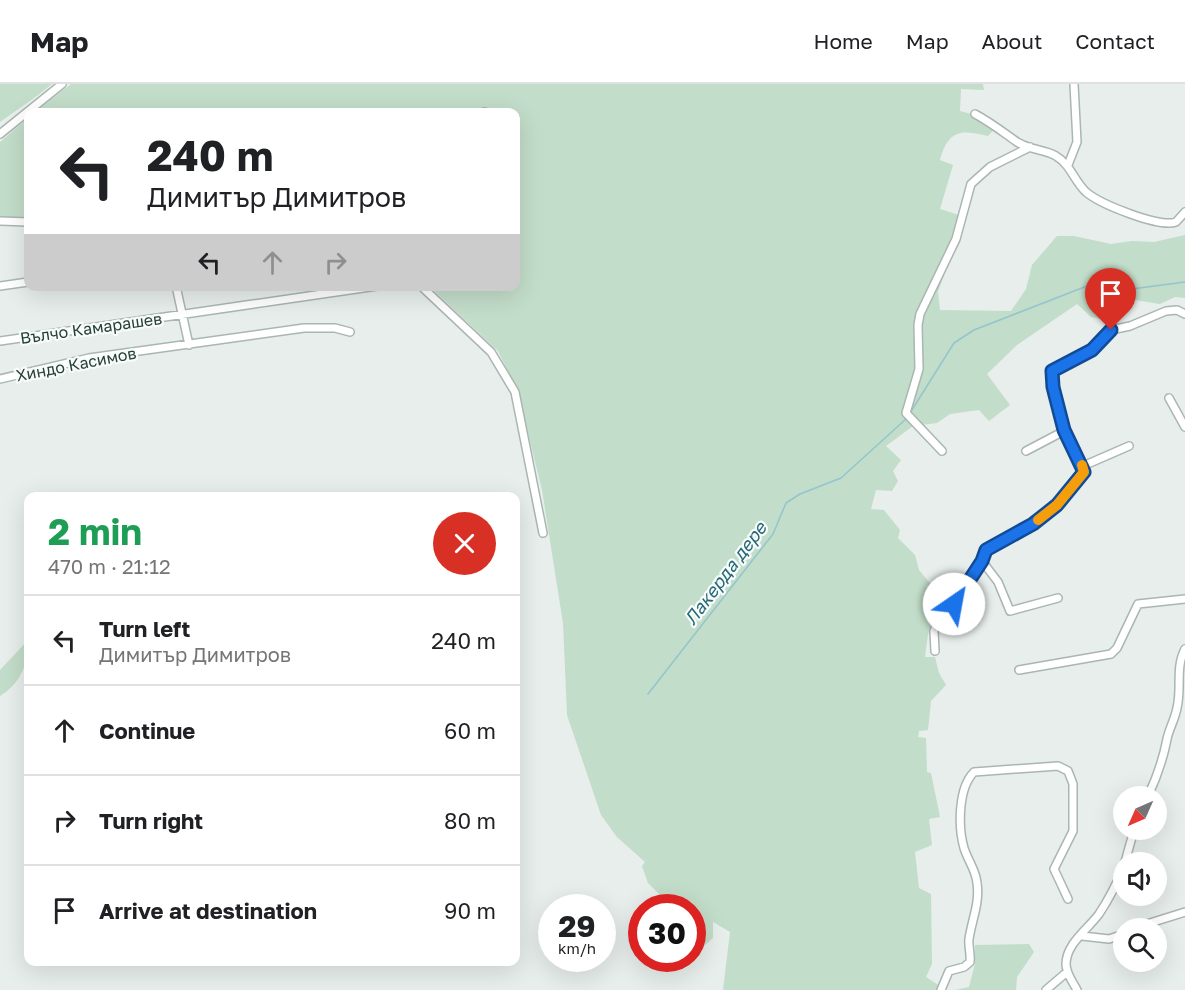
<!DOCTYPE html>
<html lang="en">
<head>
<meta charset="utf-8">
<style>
  :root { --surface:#fff; --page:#f2f2f2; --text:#202124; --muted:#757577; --line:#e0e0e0 }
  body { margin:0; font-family:"Golos Text",sans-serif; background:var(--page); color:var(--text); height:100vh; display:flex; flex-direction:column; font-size:22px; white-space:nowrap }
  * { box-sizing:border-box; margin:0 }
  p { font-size:20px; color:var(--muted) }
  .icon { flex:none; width:33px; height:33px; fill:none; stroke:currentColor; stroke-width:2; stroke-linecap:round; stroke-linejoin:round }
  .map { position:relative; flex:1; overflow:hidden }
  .drawer { position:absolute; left:24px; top:408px; width:496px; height:474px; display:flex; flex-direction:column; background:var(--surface); border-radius:12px; box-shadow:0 6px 24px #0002 }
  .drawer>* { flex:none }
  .hud { position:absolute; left:24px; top:24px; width:496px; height:183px; border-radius:12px; box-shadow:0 6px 24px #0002; background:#fff; color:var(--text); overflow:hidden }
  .needle { width:39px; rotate:225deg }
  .controls { position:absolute; left:1113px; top:702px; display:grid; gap:12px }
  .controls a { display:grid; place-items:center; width:54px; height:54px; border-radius:50%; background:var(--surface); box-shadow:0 6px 24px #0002; font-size:30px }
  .speed { position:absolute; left:538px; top:810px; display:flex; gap:12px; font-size:30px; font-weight:700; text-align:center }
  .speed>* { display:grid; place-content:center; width:78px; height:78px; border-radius:50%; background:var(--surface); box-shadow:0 6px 24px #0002; line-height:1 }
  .speed small { font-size:15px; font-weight:400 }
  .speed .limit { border:9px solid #d22; background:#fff; color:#111 }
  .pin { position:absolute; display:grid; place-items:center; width:51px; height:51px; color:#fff; margin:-62px -26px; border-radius:50% 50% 50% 0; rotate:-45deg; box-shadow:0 0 6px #0007 }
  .pin .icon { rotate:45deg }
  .me { position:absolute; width:66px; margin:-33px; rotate:33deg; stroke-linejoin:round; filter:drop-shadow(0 0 4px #0008) }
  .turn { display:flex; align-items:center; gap:21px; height:126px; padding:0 24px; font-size:27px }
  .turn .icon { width:78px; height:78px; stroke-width:2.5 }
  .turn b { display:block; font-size:42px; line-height:51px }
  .lanes { display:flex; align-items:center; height:57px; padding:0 24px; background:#0003; justify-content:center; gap:30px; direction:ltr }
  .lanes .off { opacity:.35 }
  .round { display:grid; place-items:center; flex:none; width:63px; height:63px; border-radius:32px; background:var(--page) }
  .headline { display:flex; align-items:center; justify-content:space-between; height:102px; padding:0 24px }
  h1 { font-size:36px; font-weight:700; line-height:45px; color:#1e9e55 }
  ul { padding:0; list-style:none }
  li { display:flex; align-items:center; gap:18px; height:90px; padding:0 24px; border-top:2px solid var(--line) }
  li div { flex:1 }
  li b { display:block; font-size:22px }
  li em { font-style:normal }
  header { display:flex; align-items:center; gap:36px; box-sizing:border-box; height:84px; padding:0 30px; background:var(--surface); border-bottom:2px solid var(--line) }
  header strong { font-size:28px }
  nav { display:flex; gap:33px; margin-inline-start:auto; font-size:21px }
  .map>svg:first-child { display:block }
</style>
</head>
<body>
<header>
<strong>Map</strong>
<nav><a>Home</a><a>Map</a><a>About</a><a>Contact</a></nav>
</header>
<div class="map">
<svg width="1185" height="906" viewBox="0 0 1185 906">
  <rect width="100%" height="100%" fill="#e7eeeb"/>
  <path fill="#c2ddc9" d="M0,0H52C35,14 18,25 0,38Z
    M71,0H983L984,6L961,5L960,27L982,33L997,42L988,52C961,45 948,46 940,76L953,81L940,125L965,133L938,208L940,226L1011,227L1026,205L1032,181L1057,152H1074L1111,160L1132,157L1154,158L1185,151V214L1175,213L1160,220L1135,216L1102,235L1091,233L1077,220L1017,261L987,290L1010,321L989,337L979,326L950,330L937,339L913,342L886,362L901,376L893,387L898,397L892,407L876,406L871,425L884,426L900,446L898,454L915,471L919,486L935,505L948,494L958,506C951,520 945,520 936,531C928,539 927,561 925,573H935L939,589L946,601L931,617L928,646L919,647L918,653L926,654L927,688L931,689L940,733L929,735L932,761L915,768L919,804L931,810L932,880L926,893L946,906H723L730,848L713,838V854L704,862L693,854V824L665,823L664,815L648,799L642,782L645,778L617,753L601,731L567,631L563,539L542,406L518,308L498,267L430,203L516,202V28H35Z
    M28,34V136L0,135V58Z
    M28,556C29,579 20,600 0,612V586Z
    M1029,860L1034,868L1017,893L1016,906H955L969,903L975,880V861Z"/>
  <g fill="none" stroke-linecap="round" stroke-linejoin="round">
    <path stroke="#94c4ce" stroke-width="1.5" d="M910,329L954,259L974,246L1087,202L1124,206L1185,198
      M648,610L773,450L786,419L800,410L841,394L906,335"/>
    <g stroke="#aab6b2" stroke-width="10">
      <path id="minor" d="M484,28H485
        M975,30C990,38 1003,48 1017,58C1029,66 1045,65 1056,72C1071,81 1074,97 1086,108C1100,120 1159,144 1176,138L1185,128
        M0,50L62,0
        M1068,81L1077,58L1074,0
        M0,137L28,138
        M0,202L28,198
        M176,202L189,261
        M421,202L491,268L515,308L543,449
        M0,257L377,202
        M0,295L89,274L304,244H335L350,248
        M1169,314L1185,343
        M942,367L906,329L919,285L918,241L920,230L956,155L971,100L990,83L1030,63
        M1026,367L1064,347
        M1083,382L1129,362
        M982,477L998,498L1010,527L1058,514
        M935,567L934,547L939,534L954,520L982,477L986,466L1033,440L1057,421L1084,388L1064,347L1052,303V287L1092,266L1111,246L1130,242L1166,227L1177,226L1185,230
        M1019,586L1111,570L1117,564L1138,520L1185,515
        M1148,712C1157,693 1163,676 1167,655C1169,645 1175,635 1177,624C1182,604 1175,584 1185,565
        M1125,778L1134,746
        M1134,844L1185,828
        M1082,852L1109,855L1124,850
        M941,906L949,887L964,883L970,878C971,869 968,862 969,855C972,835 980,819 977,799C976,786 968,777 964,764C958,743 958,704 974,688L1058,682L1068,687L1073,700V747L1054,785L1068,815
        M1046,906L1067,888
        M1077,906C1073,898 1066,890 1066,880C1066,860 1088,845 1099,830C1109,815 1117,799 1124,783"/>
    </g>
    <use href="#minor" stroke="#fff" stroke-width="7"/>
  </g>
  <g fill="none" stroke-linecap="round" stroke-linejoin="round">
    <g stroke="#114b97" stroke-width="15">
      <path id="route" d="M954,520L982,477L986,466L1033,440L1057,421L1084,388L1064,346L1053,303L1052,287L1092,266L1111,246"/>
    </g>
    <use href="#route" stroke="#1a73e8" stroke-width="10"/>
    <path stroke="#f59e0b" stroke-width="10" d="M1038,436L1057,421L1084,388L1082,381"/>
  </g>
  <g text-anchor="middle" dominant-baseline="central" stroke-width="4.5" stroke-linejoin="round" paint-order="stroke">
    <g font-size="16" fill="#273f39" stroke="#f7fbf9">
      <text transform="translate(91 244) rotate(-8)">Вълчо Камарашев</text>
      <text transform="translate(76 280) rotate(-11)">Хиндо Касимов</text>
    </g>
    <g font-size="18" font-style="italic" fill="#256877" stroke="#f7fbf9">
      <text transform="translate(725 489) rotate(-53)">Лакерда дере</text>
    </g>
  </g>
</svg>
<div class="controls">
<a><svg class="needle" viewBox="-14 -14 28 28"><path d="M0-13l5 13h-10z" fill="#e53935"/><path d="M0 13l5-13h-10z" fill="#757577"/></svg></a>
<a><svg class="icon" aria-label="sound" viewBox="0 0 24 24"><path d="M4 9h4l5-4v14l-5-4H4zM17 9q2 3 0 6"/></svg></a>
<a><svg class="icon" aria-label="search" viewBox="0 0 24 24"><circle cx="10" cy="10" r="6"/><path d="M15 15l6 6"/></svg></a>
</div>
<div class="speed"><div>29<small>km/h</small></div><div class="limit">30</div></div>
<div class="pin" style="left:1111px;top:246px;background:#d93025"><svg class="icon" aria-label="arrive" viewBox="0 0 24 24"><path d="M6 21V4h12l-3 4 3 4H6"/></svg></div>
<svg class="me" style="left:954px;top:520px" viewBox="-20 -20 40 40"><circle r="19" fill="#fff"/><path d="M0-13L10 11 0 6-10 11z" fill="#1a73e8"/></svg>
<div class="hud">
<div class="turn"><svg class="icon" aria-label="left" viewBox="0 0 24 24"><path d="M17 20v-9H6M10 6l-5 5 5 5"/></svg><div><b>240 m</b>Димитър Димитров</div></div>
<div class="lanes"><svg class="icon" aria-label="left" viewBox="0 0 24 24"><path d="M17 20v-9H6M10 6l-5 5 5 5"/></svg><svg class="icon off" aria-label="ahead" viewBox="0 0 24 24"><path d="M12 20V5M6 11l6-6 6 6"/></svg><svg class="icon off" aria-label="right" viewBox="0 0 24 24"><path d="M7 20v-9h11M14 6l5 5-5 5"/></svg></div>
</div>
<section class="drawer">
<div class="headline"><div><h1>2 min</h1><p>470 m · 21:12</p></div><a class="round" style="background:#d93025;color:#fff"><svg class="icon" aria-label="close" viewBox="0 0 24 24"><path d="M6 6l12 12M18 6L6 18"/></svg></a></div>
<ul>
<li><svg class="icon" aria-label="left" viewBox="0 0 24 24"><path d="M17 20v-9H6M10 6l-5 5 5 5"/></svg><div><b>Turn left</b><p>Димитър Димитров</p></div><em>240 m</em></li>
<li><svg class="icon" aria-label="ahead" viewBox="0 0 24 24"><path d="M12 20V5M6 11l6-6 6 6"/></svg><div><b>Continue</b></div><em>60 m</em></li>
<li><svg class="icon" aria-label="right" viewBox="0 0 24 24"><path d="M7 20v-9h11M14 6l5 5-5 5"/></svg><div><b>Turn right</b></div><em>80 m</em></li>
<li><svg class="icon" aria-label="arrive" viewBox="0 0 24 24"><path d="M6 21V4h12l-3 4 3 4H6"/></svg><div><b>Arrive at destination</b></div><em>90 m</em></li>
</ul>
</section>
</div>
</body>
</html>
